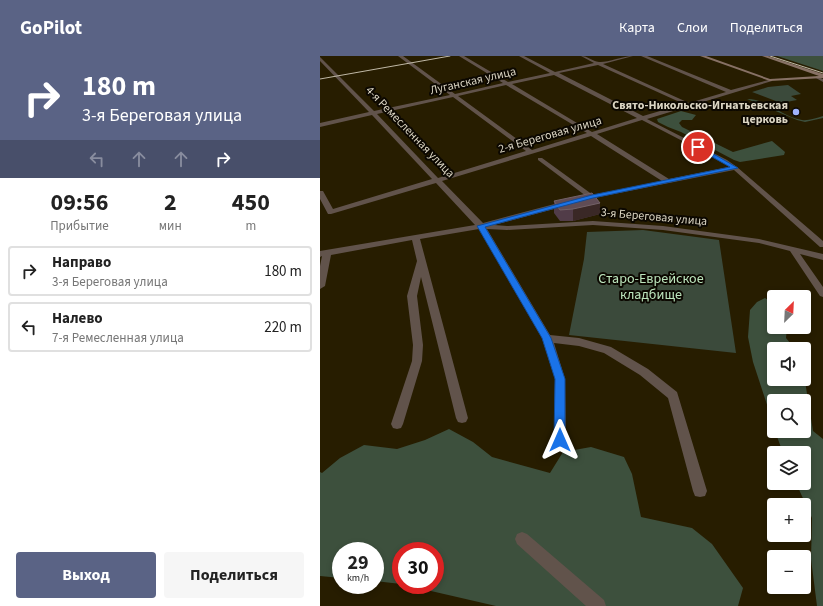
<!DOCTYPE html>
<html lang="ru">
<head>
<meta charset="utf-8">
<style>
  :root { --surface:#fff; --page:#f6f6f6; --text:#222; --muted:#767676; --line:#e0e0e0; --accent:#5a6385 }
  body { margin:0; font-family:"Source Sans 3",sans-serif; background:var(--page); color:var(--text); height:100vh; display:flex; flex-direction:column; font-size:15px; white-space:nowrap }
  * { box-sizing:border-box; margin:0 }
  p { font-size:13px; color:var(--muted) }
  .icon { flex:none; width:22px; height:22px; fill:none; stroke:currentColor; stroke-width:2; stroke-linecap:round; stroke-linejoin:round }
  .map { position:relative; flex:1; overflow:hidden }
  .drawer { display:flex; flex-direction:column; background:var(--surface); width:320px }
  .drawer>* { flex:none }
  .guide { background:#5a6385; color:#fff; overflow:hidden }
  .needle { width:26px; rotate:24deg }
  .fabs { position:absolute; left:447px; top:234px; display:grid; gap:8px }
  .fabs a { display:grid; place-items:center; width:44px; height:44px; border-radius:4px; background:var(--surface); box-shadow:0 2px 6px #0003; font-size:20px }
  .speed { position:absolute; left:12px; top:486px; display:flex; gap:8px; font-size:20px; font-weight:700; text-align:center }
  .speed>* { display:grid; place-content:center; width:52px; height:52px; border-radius:50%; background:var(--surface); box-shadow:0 2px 6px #0003; line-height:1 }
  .speed small { font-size:10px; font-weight:400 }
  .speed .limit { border:6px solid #d22; background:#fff; color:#111 }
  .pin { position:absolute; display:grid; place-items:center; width:34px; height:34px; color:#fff; margin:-17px; border:2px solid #fff; border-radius:50%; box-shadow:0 1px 4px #0007 }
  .me { position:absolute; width:44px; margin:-22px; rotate:0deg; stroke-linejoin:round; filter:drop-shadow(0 0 3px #0008) }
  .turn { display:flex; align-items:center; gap:14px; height:84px; padding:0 16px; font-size:18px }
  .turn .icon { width:52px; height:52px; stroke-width:2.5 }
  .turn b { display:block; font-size:28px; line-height:34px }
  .lanes { display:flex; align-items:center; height:38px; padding:0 16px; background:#0003; justify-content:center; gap:20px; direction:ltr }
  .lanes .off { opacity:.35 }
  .eta { display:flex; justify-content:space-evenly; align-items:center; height:68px; text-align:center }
  .eta b { font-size:24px; font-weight:700; line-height:28px }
  .cta { display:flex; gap:8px; margin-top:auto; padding:8px 16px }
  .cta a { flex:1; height:46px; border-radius:4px; background:var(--accent); color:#fff; font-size:16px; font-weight:700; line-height:46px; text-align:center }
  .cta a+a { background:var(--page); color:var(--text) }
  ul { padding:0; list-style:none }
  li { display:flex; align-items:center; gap:12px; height:50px; margin:0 8px 6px; padding:0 8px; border:2px solid var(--line); border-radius:4px }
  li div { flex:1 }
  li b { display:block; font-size:15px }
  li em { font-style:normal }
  header { display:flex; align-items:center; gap:24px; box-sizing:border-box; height:56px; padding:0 20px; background:var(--accent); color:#fff }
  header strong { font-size:19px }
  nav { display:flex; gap:22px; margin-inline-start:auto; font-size:14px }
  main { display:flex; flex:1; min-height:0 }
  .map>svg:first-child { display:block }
</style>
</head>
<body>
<header>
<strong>GoPilot</strong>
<nav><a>Карта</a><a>Слои</a><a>Поделиться</a></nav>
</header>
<main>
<section class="drawer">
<div class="guide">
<div class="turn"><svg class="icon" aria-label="right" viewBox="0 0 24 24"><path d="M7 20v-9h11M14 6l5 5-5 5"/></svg><div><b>180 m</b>3-я Береговая улица</div></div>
<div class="lanes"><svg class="icon off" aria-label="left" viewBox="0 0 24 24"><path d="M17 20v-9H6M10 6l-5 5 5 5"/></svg><svg class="icon off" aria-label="ahead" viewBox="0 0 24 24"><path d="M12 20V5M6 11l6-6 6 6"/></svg><svg class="icon off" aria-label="ahead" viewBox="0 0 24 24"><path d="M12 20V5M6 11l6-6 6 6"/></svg><svg class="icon" aria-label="right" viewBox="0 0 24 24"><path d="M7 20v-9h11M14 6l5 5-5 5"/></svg></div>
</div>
<div class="eta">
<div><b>09:56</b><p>Прибытие</p></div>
<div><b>2</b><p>мин</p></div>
<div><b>450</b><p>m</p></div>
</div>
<ul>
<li><svg class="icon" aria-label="right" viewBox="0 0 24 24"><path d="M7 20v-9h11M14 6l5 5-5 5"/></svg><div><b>Направо</b><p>3-я Береговая улица</p></div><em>180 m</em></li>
<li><svg class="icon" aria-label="left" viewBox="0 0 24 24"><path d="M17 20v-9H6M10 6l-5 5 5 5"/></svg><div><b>Налево</b><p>7-я Ремесленная улица</p></div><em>220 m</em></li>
</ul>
<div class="cta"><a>Выход</a><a>Поделиться</a></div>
</section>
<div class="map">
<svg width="503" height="550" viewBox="0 0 503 550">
  <rect width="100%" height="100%" fill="#271d00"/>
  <path fill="#3b4a3b" d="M468,29L481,38L471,40L477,44L461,47L432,36L448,31Z
    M323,174L399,184L416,297L249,279L264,203L267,176Z"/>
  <path fill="#3d503d" d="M457,0H503V15Z
    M427,43C448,43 462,61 482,64C488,65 496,62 503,60V62L485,66L477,64Z
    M361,55L376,59L372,64H362L359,67L362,71L413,96L452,85L465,96L464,99L420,106L414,104L361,76L348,71L338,66L337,63Z
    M445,242L454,248V271H467L466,282L475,293H454V323H484V319L493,375L503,383V550H497L491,503L492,462L476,427H484V397H463L455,375H484V345H454V370L433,306L428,281L430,254L437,246Z
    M129,373L153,386L172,401L230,417L243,396L271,391L304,401L312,418L321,461L372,472L392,488L423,532L418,550H176L85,529H115V495H81V528L55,525V495H21V522L0,520V416L2,417L20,402L44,389L77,393L105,384Z"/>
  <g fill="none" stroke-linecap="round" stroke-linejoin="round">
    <path fill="#61534b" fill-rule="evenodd" d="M78,0H83L135,38L183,27L139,0H144L188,26L230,17L199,0H204L235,16L274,7L261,0C268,0 272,5 279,6C286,7 303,0 313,0L283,8L369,47L406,36L321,0H327L411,34L452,23V25L327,63L407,104L417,111L503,185V191H500L414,114L259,145V141L266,140L218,104V102H222L273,139L342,125L271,80L122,125L163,167L246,145L250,147L249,149L174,169L187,170L273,165L343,170L439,183L503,198V204L480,198L503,231V241L500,240L470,195L439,187L343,174L273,169L187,174L167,173L230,279L259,282L291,291L328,313L357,336L387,435L385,440L380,441L375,440L373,435L348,342L320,319L284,297L259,290L234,287L245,323L246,384L244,388L240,389L236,388L234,384L235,323L222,282L159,173L100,183L148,362L146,366L142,367L138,366L136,362L101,221L97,240L103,289L102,305L83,368L81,372L77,373L73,372L71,368L92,305L93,289L87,240L97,205L92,184L11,199L5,230L0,233V210L2,200L0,201V195L155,169L116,127L11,158H8L0,143V135H3L13,153L112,123L52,59L0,71V67L49,56L0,5V1L54,55L130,39ZM278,9L364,48L323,60L239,17ZM234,19L317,62L272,76L192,28ZM186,29L267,77L212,94L138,40ZM133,41L206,95L118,122L57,58ZM322,64L403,106L409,111L349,123L277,78Z
      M496,20L503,23V26L496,22Z
      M202,476L207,478L284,544L286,550H266L197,488L195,483L197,478Z"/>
    <path fill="#877165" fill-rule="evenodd" d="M380,0H386L450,23L499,20L442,0H448L503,18V22L450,25Z"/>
    <path stroke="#c0b9a6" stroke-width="1" d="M450,0L503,17
      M0,23L130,0"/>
  </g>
  <path fill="#513c48" d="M234,145L280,147V158L253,165H240L234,157Z"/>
  <path fill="#3a2826" d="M280,147V158L253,165V153Z"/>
  <path fill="#604c55" stroke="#736267" d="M272,137L280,147L253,153L240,154L234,145Z"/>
  <path fill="#1a73e8" stroke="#114b97" d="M378,89L418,112L273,142L165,171L231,282L245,323V384L244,387L240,389L236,387L234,384L235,323L222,282L157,170L272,139L410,111L376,92Z"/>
  <circle fill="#9fb3fd" stroke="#0c0801" stroke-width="1.5" cx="476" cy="56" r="4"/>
  <g text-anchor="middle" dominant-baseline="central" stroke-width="4" stroke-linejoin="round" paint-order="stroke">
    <g font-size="12" fill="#dbd5c3" stroke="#0c0801">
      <text transform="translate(153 25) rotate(-13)">Луганская улица</text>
      <text transform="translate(90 76) rotate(46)">4-я Ремесленная улица</text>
      <text transform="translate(230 79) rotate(-16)">2-я Береговая улица</text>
      <text transform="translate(334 161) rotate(5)">3-я Береговая улица</text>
    </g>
    <g font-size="12" font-weight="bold" fill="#dbd5c3" stroke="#0c0801" text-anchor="end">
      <text x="468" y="49">Свято-Никольско-Игнатьевская<tspan x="468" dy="14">церковь</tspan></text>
    </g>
    <g font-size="14" fill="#bce5bc" stroke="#0c0801">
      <text x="331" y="223">Старо-Еврейское<tspan x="331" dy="16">кладбище</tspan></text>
    </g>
  </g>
</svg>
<div class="fabs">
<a><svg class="needle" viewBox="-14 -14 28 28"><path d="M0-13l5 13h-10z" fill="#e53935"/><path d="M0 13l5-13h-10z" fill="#767676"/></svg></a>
<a><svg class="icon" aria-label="sound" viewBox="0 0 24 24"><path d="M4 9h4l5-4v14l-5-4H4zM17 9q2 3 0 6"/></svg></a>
<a><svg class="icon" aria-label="search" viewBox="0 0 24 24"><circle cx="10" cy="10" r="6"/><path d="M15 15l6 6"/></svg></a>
<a><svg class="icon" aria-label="layers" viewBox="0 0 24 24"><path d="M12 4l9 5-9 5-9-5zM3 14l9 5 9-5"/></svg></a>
<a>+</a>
<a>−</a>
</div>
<div class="speed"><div>29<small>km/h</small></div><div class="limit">30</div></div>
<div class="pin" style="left:378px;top:91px;background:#d93025"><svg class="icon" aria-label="arrive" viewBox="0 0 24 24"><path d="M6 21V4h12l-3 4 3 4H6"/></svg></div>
<svg class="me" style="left:240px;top:384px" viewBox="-20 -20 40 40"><path d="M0-17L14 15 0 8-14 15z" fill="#1a73e8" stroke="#fff" stroke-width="4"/></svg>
</div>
</main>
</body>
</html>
